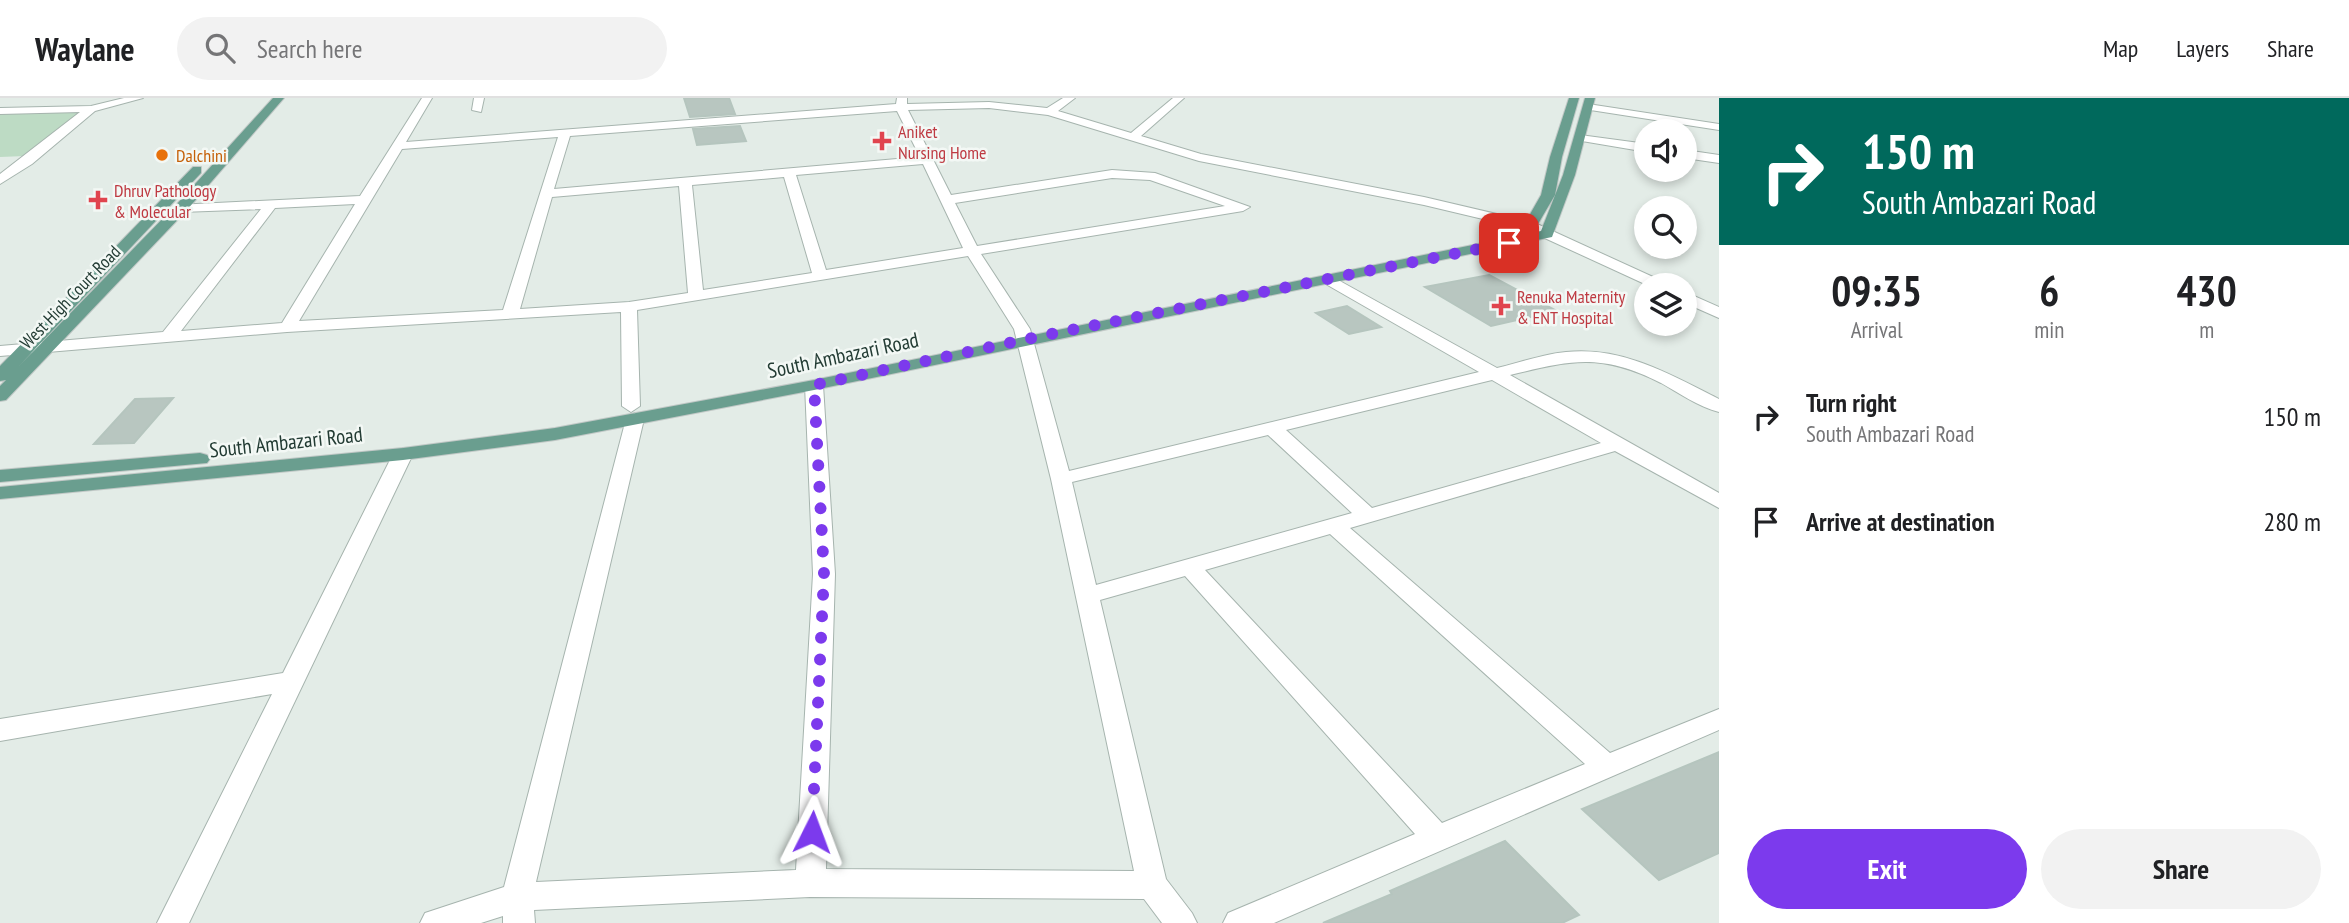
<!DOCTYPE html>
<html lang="en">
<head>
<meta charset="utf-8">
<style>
  :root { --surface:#fff; --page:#f2f2f2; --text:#202124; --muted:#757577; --line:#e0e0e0; --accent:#7c3aed }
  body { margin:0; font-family:"PT Sans Narrow",sans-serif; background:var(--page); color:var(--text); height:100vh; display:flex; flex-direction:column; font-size:26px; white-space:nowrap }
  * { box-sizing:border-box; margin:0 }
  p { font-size:23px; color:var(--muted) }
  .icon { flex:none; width:38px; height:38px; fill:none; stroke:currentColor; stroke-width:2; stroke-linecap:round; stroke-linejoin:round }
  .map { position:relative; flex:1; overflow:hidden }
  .side { display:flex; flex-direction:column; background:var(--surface); width:630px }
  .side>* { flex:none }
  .hud { background:#00695c; color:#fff; overflow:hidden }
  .buttons { position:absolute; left:1634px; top:21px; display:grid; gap:14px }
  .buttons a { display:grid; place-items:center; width:63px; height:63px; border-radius:50%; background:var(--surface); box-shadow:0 4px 10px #0003; font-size:35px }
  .pin { position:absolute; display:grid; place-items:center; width:60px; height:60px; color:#fff; margin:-30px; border-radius:14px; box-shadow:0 4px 10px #0006 }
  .me { position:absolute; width:77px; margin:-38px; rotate:3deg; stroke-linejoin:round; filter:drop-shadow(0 0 5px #0008) }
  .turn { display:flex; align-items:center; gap:24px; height:147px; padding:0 28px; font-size:32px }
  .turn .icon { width:91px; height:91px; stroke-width:2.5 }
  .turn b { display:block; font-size:49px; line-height:60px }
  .eta { display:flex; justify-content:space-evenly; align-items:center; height:119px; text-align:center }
  .eta b { font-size:42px; font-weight:800; line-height:49px }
  .button { display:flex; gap:14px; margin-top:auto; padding:14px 28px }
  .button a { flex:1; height:80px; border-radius:42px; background:var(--accent); color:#fff; font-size:28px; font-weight:800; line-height:80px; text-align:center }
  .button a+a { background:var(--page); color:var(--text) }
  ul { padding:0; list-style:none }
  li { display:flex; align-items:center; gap:21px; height:105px; padding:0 28px }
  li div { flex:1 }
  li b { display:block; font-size:26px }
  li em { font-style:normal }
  header { display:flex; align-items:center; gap:42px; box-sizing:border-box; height:98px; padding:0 35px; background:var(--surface); border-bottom:2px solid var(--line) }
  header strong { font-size:33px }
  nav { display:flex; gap:38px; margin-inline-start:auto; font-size:24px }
  .search { width:490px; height:63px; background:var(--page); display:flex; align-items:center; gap:18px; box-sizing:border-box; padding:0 24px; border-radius:38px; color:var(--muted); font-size:26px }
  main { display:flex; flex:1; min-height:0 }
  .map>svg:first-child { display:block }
</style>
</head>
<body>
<header>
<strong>Waylane</strong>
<div class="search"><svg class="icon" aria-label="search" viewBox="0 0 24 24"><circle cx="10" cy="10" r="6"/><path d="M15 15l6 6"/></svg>Search here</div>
<nav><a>Map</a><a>Layers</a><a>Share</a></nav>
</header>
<main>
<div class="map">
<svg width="1719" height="825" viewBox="0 0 1719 825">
  <rect width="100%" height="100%" fill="#e3ece7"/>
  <path fill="#bddbc4" d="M82,14L25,58L0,59V15Z"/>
  <path fill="#b8c6c0" stroke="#b5c5be" stroke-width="2" d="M684,0H729L735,16L690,19Z
    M740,28L746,43L697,47L693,31Z
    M1489,177L1557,213L1491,228L1425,189Z
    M1347,208L1381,229L1349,236L1316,215Z
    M173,300L134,345L94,346L135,301Z
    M1719,654V755L1659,782L1582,711Z
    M1505,743L1579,817L1562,825H1323L1392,796L1390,793Z"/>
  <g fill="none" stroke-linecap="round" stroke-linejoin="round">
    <g stroke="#a6b4ae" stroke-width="2">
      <path id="minor" d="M124,0H143L95,13L32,66L0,86V76L80,14L0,16V10L91,8Z
        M422,0H432L406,44L896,6L897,0H907V6L989,4L1047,10L1063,0H1075L1058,13L1131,35L1173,0H1184L1141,38L1201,56L1424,99L1535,125L1664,184L1666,187H1647L1525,131L1424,107L1199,63L1048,17L989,10L908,12L951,97L1112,72L1155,75L1250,109L1243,113L981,156L1030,231L1069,373L1479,274L1324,185L1321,182L1324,179L1329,177L1497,270C1519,265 1543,256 1566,254C1622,248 1670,276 1719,301V314C1699,309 1679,295 1661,285C1601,255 1572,262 1510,277L1719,395V410L1615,353L1350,430L1610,655L1719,611V632L1274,825H1223L1228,815L1415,736L1185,478L1100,502L1166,781L1192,815L1197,825H1162L1144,801L810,799L534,812L535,825H503V818L481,825H420L425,815L504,789L626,321L635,315L644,321L536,784L796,772L813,476L805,287L814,282L823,287L835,476L826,771L1134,773L1051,381L1014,231L968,158L637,212L640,308L631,314L622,308L621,214L287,234L0,258V248L163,234L261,111L181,114L174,110L176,107L360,98ZM897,13L920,59L554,91L570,38ZM558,39L503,212L299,223L402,51ZM923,66L963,150L826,172L796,77ZM784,79L812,175L703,192L692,87ZM1112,80L1150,82L1225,108L977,148L955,105ZM679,88L688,195L629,204L520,211L552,99ZM355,106L282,225L181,233L275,110ZM1492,282L1601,345L1372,410L1286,332ZM1268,337L1352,415L1096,487L1072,384ZM1330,436L1585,666L1442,725L1205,472Z
        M474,0H484L481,14L472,12Z
        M1588,6L1719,26V32L1584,11V7Z
        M1580,37L1647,46V54L1576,42L1574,40Z
        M1685,52L1719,57V65L1685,60Z
        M1685,194L1719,209V220L1685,205Z
        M403,350L413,356L189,825H157L272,596L0,643V621L283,575L393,356Z"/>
    </g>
    <g stroke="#c1c8c6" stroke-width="2">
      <path id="major" d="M273,0H284L186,113L6,302L0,303V288L6,282L0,283V268L193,69H201V75L19,268L176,107Z
        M1569,0H1579L1562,59L1555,97L1535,131L1501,136V130L1525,125L1541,97L1550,59Z
        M1585,0H1595L1575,77L1552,139L814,292L555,342L403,362L0,401V389L403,350L555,330L814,282L1541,133L1563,77Z
        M200,355L207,357L210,361L207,365L0,384V372Z"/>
    </g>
    <use href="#minor" fill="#fff" fill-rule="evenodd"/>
    <use href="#major" fill="#6a9e8f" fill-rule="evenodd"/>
  </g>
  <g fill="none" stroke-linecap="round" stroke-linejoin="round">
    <path stroke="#7c3aed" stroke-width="12" stroke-dasharray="0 21.6" d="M812,734L824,476L814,287L1051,236L1509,145"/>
  </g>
  <g fill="#e0444e" stroke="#f3f8f5" stroke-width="2.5">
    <path d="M878.5 32.5h7v7h7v7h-7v7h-7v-7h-7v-7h7z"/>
    <path d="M94.5 91.5h7v7h7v7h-7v7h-7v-7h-7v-7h7z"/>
    <path d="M1497.5 197.5h7v7h7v7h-7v7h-7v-7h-7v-7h7z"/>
  </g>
  <circle fill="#e8710a" stroke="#f3f8f5" stroke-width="2.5" cx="162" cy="57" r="7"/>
  <g text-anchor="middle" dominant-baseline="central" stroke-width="5" stroke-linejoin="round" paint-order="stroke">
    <g font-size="18" fill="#be3a42" stroke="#f3f8f5" text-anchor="start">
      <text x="898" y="33">Aniket<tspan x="898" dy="21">Nursing Home</tspan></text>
      <text x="114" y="92">Dhruv Pathology<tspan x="114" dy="21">&amp; Molecular</tspan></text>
      <text x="1517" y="198">Renuka Maternity<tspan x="1517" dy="21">&amp; ENT Hospital</tspan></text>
    </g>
    <g font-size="18" fill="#c56008" stroke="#f3f8f5" text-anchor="start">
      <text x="176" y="57">Dalchini</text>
    </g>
    <g font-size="18" fill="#233c34" stroke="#f3f8f5">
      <text transform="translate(70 199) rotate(-46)">West High Court Road</text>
    </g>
    <g font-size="21" fill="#233c34" stroke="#f3f8f5">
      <text transform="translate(843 257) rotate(-12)">South Ambazari Road</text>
      <text transform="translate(286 344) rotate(-6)">South Ambazari Road</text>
    </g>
  </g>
</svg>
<div class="buttons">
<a><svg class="icon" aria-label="sound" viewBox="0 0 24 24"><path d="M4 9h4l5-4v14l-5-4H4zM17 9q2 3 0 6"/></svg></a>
<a><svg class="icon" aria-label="search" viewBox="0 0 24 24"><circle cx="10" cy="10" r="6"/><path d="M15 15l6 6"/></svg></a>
<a><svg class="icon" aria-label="layers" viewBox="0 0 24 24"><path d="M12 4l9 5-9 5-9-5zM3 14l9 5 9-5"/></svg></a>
</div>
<div class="pin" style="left:1509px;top:145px;background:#d93025"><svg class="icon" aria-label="arrive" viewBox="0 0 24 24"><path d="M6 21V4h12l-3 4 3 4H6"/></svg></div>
<svg class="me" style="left:812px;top:734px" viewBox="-20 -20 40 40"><path d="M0-17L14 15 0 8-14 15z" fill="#7c3aed" stroke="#fff" stroke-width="4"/></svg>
</div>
<section class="side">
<div class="hud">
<div class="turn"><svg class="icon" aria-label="right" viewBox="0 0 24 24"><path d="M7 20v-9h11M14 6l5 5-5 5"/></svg><div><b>150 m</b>South Ambazari Road</div></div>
</div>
<div class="eta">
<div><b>09:35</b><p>Arrival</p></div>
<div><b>6</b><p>min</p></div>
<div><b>430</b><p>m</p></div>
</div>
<ul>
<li><svg class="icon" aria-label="right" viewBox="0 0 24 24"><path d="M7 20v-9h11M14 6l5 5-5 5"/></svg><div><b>Turn right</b><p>South Ambazari Road</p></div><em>150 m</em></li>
<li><svg class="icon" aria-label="arrive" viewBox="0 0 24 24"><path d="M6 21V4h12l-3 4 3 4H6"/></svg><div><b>Arrive at destination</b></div><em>280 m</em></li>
</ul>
<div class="button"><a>Exit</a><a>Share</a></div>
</section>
</main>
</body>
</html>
